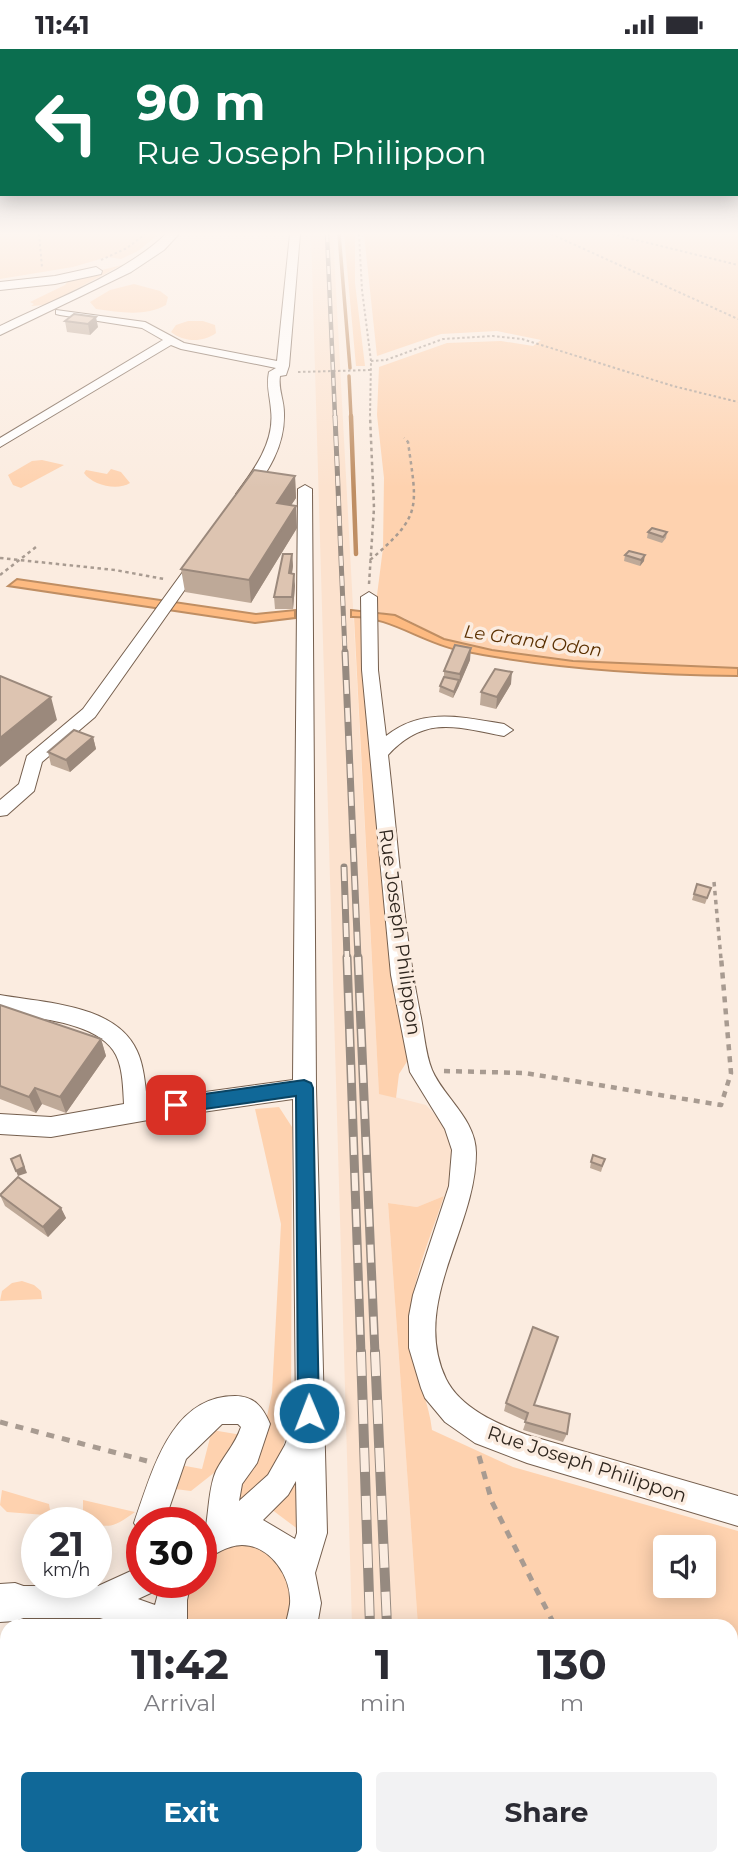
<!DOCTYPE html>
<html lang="en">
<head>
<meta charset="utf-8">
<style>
  :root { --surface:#fff; --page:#f2f2f3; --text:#2b2b33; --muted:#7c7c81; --accent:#106898 }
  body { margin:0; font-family:Montserrat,sans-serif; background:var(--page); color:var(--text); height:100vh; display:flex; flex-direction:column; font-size:26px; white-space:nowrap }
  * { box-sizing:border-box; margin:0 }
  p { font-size:23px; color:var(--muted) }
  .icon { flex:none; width:38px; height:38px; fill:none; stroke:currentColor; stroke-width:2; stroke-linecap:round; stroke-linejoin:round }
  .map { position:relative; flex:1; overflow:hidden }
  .details { position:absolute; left:0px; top:1570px; width:738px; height:247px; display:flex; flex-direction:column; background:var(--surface); border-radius:21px 21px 0 0; box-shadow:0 4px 18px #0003 }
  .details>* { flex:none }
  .top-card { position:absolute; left:0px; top:0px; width:738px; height:147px; box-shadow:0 4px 18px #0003; background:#0b6e4f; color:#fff; overflow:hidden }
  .tools { position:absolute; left:653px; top:1486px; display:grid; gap:14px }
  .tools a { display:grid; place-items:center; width:63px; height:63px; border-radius:7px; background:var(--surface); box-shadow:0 4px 18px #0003; font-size:35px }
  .speed { position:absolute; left:21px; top:1458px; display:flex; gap:14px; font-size:35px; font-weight:700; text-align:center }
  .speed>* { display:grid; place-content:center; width:91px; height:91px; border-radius:50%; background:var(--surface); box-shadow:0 4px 18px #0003; line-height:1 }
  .speed small { font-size:18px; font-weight:400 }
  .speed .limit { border:10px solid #d22; background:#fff; color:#111 }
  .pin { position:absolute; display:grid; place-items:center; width:60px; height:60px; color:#fff; margin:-30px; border-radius:14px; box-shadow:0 4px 10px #0006 }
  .me { position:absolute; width:77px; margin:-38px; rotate:359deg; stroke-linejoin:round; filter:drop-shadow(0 0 5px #0008) }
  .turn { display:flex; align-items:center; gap:24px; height:147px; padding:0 21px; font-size:32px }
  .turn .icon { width:91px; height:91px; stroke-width:2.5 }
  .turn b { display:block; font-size:49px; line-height:60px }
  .eta { display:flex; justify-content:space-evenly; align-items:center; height:119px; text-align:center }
  .eta b { font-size:42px; font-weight:700; line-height:49px }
  .cta { display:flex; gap:14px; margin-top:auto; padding:14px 21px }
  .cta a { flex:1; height:80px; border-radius:7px; background:var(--accent); color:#fff; font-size:28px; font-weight:700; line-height:80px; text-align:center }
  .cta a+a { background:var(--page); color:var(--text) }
  .status { display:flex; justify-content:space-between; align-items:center; height:49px; padding:0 35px; background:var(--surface); direction:ltr }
  .status svg { height:19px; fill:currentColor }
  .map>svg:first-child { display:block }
</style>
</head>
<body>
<div class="status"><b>11:41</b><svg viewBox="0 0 49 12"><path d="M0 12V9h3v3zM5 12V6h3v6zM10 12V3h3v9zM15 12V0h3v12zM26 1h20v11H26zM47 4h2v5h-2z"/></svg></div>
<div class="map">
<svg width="738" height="1815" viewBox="0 0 738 1815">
  <rect width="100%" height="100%" fill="#fbece0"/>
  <path fill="#fce2ce" d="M311,185H333L379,1044L426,1056L447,1079L454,1104L453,1127L444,1147L417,1158L388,1154L418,1577H352Z"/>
  <path fill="#fed2af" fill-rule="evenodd" d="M0,185H159L138,202L121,210L107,208L73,218L0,230Z
    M344,185H355V234L365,317H356Z
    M364,185H738V619L573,612L492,601L444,590L404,569L375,562L383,499L384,429L377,366L379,318L447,294L501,292L533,297L541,291L497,282L441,285L377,307Z
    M122,216L46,256L31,257L34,255L30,253L65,236L70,229Z
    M134,235L160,242L168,248L166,256C144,268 120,263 96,260L90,253L110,241Z
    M188,272H203L215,276L216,284C203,294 183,293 171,283L176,276Z
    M42,411L64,416L21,439L13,436L8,426L32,412Z
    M111,420L121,423L130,434C117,442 92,436 84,424L86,421L107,425Z
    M354,568H364L408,1011L399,1025L396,1049L379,1045Z
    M279,1058L292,1078L291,1364L279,1415L252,1448L231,1457L239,1433L259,1404L272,1344L281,1175L255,1060Z
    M444,1147C428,1197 402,1250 412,1303C417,1330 429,1354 432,1381L513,1418L738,1482V1790L732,1789V1577H418L388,1154L417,1158ZM665,1498H704V1536H665Z
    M22,1232L34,1236L41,1242L42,1250L0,1252L2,1242L12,1234Z
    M212,1381L242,1386L234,1408L191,1442L175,1440L180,1416L202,1420Z
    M306,1411L303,1484L271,1460Z
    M2,1441L49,1455L50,1461L45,1466L7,1463L0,1456Z
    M83,1451L135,1463C113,1479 104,1483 83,1465Z
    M239,1492L273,1502L293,1533L289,1577H187L184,1563L190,1533H201C201,1501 213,1504 239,1492Z
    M0,1593L7,1594V1746H0Z"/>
  <path fill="#fdba81" stroke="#bf8e63" stroke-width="2" d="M17,530L256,565L295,561V569L255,574L8,537Z
    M351,561L395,566L444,590L492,601L573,612L738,619V627C645,626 548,620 457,601C421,593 388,567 351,568Z"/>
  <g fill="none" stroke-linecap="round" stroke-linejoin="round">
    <path stroke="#bf8e63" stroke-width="3.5" d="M339,185L350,319
      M349,327L351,368"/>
    <path stroke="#bf8e63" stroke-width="4.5" d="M351,367L356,505"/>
    <g stroke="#755f4e" stroke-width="2">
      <path id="minor" d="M290,185H300L289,317L286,326L280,327C278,341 284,350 284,364C285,397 268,424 248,448H238L236,445C254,421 275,393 271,361C270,346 266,338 269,323L276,319L181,300L171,296L0,398V389L163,291L142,279L60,266L56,265V261L145,273L184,294L277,312Z
        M305,436L312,440L316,1039L327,1484L315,1524L321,1554L317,1577H285C287,1570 289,1562 290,1555C292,1529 271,1496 242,1496C227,1496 215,1506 201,1512V1480L206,1477C209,1459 209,1438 216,1422C224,1406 235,1396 241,1378L238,1375H222L186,1410L164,1474H142V1486L134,1474C152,1424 170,1347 235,1347C254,1347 263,1358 270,1375L257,1414L242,1435L239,1452L268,1426L285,1396L296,1366L293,1050L154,1070L51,1088L0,1085V1065L51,1068L124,1055C123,1039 123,1020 116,1006C99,972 33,969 0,964V946C44,954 116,955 137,1002C144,1017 145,1035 147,1051L293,1031L298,440ZM296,1432L297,1484L295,1490L263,1471L288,1446Z
        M198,508L205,512L95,668L42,713L34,742L7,766L0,767V751L19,735L27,707L83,660L193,509Z
        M369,543L377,548L378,621L386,687C422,658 462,668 504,675L513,681L504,687C456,678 425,666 388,706C398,792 403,879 420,964C424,981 425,1004 432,1021C444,1049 476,1070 476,1104C476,1180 410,1254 446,1330C461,1360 498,1375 527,1386L738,1447V1477L527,1414L475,1394L445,1373L425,1349L421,1339L409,1299V1267L413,1246L449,1137L452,1101L445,1080L410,1023L391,926L362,621L361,548Z
        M142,1517V1533H157L153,1543L138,1550L155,1556L161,1533H191L187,1551V1577H124L100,1569H15L4,1564L0,1554L4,1542L15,1537H98Z
        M259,1810H294L296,1815H260Z"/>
    </g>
    <g stroke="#755f4e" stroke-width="2">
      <path id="major" d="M166,185H179L164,201L131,223L0,286V277C51,252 126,224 166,185Z
        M96,218L102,222L101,225L55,235L0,241V233L55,227Z
        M15,1534L29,1539L34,1553L29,1567L15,1572L0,1573V1535Z
        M7,1762V1806L0,1807V1763Z
        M628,1810H693L695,1815H630Z"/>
    </g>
    <path stroke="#a89b91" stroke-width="2" stroke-dasharray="2.5 2.5" stroke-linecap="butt" d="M39,185L42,218
      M359,185L362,241L371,312L370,368
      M551,185L738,270
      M612,185L738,216
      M101,211L127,199L145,185
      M371,312L386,311L443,290L493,287L522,290L673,337L738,353
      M298,323L371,321"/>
    <path stroke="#a89b91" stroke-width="2.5" stroke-dasharray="3.5 3.5" stroke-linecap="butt" d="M0,509L115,521L164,530
      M370,511C423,466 417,459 408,393L404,389
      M0,526L36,498
      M369,535L374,459L370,367"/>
    <path stroke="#a89b91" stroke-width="3.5" stroke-dasharray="4.5 4.5" stroke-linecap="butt" d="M714,833L721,910"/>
    <path stroke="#a89b91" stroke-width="4.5" stroke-dasharray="6 6" stroke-linecap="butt" d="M444,1022L525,1024L721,1056L731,1024L721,908"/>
    <path stroke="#a89b91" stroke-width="5" stroke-dasharray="8 8" stroke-linecap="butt" d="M0,1373L147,1412
      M479,1407L492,1453L555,1577"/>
    <use href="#minor" fill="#fff" fill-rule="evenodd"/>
    <use href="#major" fill="#fff" fill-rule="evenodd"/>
    <g stroke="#968a80" stroke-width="4.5">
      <path id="rail-far4" d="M327,185L335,368"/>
    </g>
    <g stroke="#968a80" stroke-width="5">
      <path id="rail-far3" d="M335,367L345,604"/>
    </g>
    <g stroke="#968a80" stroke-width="7">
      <path id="rail-far2" d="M345,603L358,910
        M344,818L347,910"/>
    </g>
    <g stroke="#968a80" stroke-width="9">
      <path id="rail-far1" d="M347,908L361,1305
        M358,908L375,1305"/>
    </g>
    <g stroke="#968a80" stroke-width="10">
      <path id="rail" d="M361,1303L370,1577
        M375,1303L387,1577
        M378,1810V1815
        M397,1810V1815"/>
    </g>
    <use href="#rail-far4" stroke="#fbece0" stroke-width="2.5" stroke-dasharray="8" stroke-linecap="butt"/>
    <use href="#rail-far3" stroke="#fbece0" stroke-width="3.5" stroke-dasharray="10" stroke-linecap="butt"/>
    <use href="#rail-far2" stroke="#fbece0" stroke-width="4.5" stroke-dasharray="14" stroke-linecap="butt"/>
    <use href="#rail-far1" stroke="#fbece0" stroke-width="6" stroke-dasharray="18" stroke-linecap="butt"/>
    <use href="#rail" stroke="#fbece0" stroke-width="8" stroke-dasharray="24" stroke-linecap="butt"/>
  </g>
  <path fill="#bea998" d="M74,265L98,278L90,286L67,283L65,272Z
    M295,427L296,449L291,456L297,479L251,554L185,543L181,520Z
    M648,483H667L666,489L662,494L647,489Z
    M292,505L293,517L292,524L295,537L293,560H275L274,548Z
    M625,506L644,512L640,517L624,512Z
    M470,611L453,649L439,643L440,637L444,628V622Z
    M511,635L496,660L480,656L481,643Z
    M93,688L96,700L70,723L51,716L48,703Z
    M697,835L711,839L705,855L692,851Z
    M0,956L101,990L106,1007L66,1064L42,1055L36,1064L0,1050Z
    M605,1110L601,1123L590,1119L591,1113Z
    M0,1146L61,1159L66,1169L48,1188L5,1157Z
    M506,1354L534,1356L567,1385L563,1393L523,1381L526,1372L504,1362Z"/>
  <path fill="#9b897c" d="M96,268L98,278L90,286L88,275Z
    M295,427L296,449L278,476L277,454Z
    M296,457L297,479L251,554L249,531Z
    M292,505L293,517L290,536L289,524Z
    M645,506L644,512L640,517L641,511Z
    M294,525L295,537L293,560L292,548Z
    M471,599L470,611L459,637L460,625Z
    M512,623L511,635L496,660L497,648Z
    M459,631V637L453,649L454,643Z
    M51,648L57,671L0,718V689Z
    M93,688L96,700L70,723L66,711Z
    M101,990L106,1007L66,1064L60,1048Z
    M35,1039L42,1055L36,1064L29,1048Z
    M20,1106L27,1124L18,1127L16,1122Z
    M61,1159L66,1169L48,1188L43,1178Z"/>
  <path fill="#ddc4b1" stroke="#9b897c" stroke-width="2" d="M74,265L96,268L88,275L65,272Z
    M254,421L295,427L277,454L296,457L249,531L181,520Z
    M652,479L667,483L663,488L648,483Z
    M629,502L645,506L641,511L625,506Z
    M283,505H292L289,524L294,525L292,548H274Z
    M455,596L471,599L460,625L444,622Z
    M495,620L512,623L497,648L481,643Z
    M0,627L51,648L0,689Z
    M444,628L459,631L454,643L440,637Z
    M74,681L93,688L66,711L48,703Z
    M697,835L711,839L707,849L694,845Z
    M0,956L101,990L60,1048L35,1039L29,1048L0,1037Z
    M20,1106L24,1118L16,1122L11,1110Z
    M593,1106L605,1110L602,1117L591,1113Z
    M18,1128L61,1159L43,1178L0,1146Z
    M533,1278L558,1288L534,1356L570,1365L567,1385L525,1373L528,1364L506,1354Z"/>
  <linearGradient id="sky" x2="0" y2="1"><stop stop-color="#b0b6bf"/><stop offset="0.42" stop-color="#fdf6f1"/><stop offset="1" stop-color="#fdf6f1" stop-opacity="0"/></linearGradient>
  <rect width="738" height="439" fill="url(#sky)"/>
  <path fill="#106898" stroke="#0a4463" stroke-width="2" d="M304,1031L311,1034L313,1039L319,1364L316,1371L309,1375L301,1371L298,1364L296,1047L176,1064L170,1062L167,1056L170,1051L176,1049Z"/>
  <g text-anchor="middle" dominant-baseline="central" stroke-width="7" stroke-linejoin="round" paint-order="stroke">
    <g font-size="18" font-style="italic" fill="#5a3001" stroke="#fbece0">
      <text transform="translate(533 592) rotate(8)">Le Grand Odon</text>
    </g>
    <g font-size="19" fill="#2f261e" stroke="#fbece0">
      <text transform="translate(400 883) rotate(82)">Rue Joseph Philippon</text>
      <text transform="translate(587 1415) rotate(18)">Rue Joseph Philippon</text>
    </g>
  </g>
</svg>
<div class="tools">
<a><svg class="icon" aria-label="sound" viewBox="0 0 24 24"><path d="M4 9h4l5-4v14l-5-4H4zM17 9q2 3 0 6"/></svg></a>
</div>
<div class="speed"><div>21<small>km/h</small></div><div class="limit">30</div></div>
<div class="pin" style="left:176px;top:1056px;background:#d93025"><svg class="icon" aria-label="arrive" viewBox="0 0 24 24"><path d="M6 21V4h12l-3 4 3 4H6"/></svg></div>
<svg class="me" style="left:309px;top:1364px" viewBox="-20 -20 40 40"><circle r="17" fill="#106898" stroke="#fff" stroke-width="3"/><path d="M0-11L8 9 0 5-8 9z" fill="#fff"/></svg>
<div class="top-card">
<div class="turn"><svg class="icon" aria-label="left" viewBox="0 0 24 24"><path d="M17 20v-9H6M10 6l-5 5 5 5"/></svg><div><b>90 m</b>Rue Joseph Philippon</div></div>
</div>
<section class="details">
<div class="eta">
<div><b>11:42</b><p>Arrival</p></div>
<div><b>1</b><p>min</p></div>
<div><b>130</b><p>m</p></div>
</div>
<div class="cta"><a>Exit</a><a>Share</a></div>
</section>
</div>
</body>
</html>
